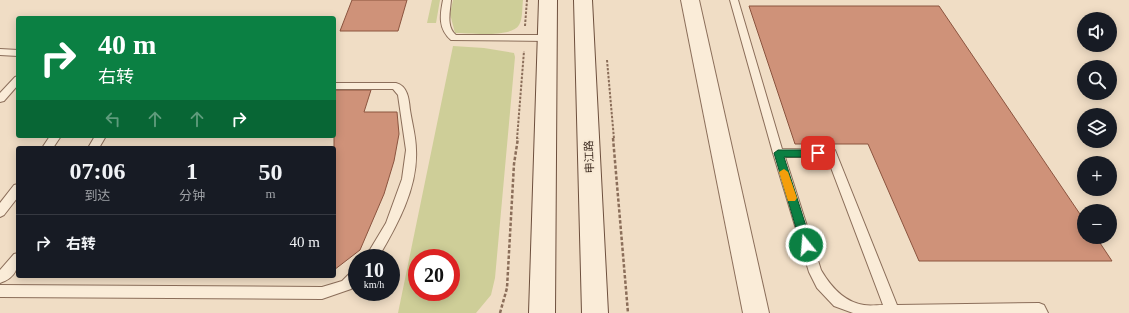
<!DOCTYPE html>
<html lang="zh">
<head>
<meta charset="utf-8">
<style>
  :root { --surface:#171b24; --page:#242831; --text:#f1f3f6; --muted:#9ea1a6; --line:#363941 }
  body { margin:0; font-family:"Times New Roman","Noto Sans SC",serif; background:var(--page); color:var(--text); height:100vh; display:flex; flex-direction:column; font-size:15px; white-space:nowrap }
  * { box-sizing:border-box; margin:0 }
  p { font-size:13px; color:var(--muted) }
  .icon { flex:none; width:22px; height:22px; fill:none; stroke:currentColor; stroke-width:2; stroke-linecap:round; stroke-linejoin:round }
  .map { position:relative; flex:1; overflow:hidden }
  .side { position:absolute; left:16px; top:146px; width:320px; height:132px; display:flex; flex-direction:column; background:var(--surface); border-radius:4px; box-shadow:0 2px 10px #0003 }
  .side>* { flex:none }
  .hud { position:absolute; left:16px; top:16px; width:320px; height:122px; border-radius:4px; box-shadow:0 2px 10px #0003; background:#0b8043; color:#fff; overflow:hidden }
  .tools { position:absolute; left:1077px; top:12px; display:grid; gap:8px }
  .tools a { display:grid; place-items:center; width:40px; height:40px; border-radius:50%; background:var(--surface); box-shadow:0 2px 10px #0003; font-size:20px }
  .speed { position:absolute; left:348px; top:249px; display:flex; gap:8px; font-size:20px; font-weight:700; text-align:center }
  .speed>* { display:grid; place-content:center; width:52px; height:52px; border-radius:50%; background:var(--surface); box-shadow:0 2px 10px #0003; line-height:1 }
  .speed small { font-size:10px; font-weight:400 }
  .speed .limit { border:6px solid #d22; background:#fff; color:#111 }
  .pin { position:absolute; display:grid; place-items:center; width:34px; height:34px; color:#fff; margin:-17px; border-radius:8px; box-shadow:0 2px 6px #0006 }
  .me { position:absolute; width:44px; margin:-22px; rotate:343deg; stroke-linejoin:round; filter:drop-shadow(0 0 3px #0008) }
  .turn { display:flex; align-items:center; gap:14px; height:84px; padding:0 16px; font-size:18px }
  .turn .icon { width:52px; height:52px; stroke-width:2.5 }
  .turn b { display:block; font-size:28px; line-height:34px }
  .lanes { display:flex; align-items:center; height:38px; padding:0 16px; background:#0003; justify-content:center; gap:20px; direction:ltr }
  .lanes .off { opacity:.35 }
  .eta { display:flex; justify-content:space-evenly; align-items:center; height:68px; text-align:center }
  .eta b { font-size:24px; font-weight:600; line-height:28px }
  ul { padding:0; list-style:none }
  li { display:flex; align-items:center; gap:12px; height:56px; padding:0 16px; border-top:1px solid var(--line) }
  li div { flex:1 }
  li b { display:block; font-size:15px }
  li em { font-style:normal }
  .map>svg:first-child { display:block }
</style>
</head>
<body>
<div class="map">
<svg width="1129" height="313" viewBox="0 0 1129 313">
  <rect width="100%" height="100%" fill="#f0ddc5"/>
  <path fill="#cece98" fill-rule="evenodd" d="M432,0H440L436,23H427Z
    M453,0H523C522,7 523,19 519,25C512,38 469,33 455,33L450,14Z
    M453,46L484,48L514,53L515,57L495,278L491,295L476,313H398ZM417,258H451V292H417Z"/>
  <path fill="#cf9279" stroke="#8b543f" d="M352,0H407L398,31H340Z
    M749,6H939L1084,220V237H1096L1112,261H919L868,144H795Z
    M334,90H371L364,112H397L399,134L394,161L384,194L360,250L334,270Z"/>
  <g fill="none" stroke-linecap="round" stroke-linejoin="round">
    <g stroke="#8b6e5a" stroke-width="2">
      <path id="lane" d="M443,0H451C450,12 446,27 456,35H547L552,38L547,41L451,40C438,29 440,15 443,0Z
        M730,0H738L782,149L835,150L897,305L1039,303L1044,305L1048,313H853L834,306L817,288L809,272L773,153ZM785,157H827L883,305C877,305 870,306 864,305C844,302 831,287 821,270Z
        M0,49L18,50V56L0,55Z
        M18,76V85L4,101L0,102V93L15,77Z
        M334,83H396C408,86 409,100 410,110C412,123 416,137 416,150C418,188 397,226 378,258H365L386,223L402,179L406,150L398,95L393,89H334Z
        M50,136H61L53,148H42Z
        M95,136H106L99,148H88Z
        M18,184V197L4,215L0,217V203L14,185Z
        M18,253C18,268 17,277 0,283V270L14,254Z
        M357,269V283L351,289L322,299L0,297V285L322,287L342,281L352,271Z"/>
    </g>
    <g stroke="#8b6e5a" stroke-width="2">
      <path id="street" d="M681,0H699L769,313H743Z"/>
    </g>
    <g stroke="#6d4f3d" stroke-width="2">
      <path id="secondary" d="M539,0H557L555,313H529Z
        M574,0H592L608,313H582Z"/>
    </g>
    <path stroke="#8b6e5a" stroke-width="2" stroke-dasharray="2.5 1.5" stroke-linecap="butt" d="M525,26L527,0
      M607,60L614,139
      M517,139L524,51"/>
    <path stroke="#8b6e5a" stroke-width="2.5" stroke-dasharray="3.5 2" stroke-linecap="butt" d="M613,138L628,313
      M500,313L507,288L514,164L518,138"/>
    <use href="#lane" fill="#faecd8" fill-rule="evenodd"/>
    <use href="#street" fill="#faecd8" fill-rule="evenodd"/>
    <use href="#secondary" fill="#faecd8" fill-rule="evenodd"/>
  </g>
  <path fill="#0b8043" stroke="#07532c" d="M778,150H818L822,153L818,157H784L812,245L810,248L806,249L803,248L801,245L774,153Z"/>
  <path fill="#f59e0b" d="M784,169L788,172L797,198L795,201H788L787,198L779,172Z"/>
  <g text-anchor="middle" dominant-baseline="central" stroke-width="4" stroke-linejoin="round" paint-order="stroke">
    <g font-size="11" fill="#3b291e" stroke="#f7e9d4">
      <text transform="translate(589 157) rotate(-92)">申江路</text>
    </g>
  </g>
</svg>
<div class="tools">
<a><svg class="icon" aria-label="sound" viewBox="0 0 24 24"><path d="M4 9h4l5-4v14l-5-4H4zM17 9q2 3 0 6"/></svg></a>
<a><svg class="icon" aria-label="search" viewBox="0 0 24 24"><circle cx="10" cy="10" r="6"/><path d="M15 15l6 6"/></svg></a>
<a><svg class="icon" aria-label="layers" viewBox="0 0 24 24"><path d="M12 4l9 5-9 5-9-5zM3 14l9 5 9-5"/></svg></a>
<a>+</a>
<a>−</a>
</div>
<div class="speed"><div>10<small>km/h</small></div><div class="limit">20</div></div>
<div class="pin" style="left:818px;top:153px;background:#d93025"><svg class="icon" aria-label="arrive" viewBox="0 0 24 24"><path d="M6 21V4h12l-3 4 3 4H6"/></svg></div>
<svg class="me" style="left:806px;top:245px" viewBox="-20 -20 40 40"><circle r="17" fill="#0b8043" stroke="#fff" stroke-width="3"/><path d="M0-11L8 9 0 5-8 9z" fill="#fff"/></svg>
<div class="hud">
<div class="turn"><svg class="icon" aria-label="right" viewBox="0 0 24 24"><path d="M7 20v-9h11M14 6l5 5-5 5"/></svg><div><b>40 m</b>右转</div></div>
<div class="lanes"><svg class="icon off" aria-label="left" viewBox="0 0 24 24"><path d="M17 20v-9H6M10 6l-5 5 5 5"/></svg><svg class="icon off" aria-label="ahead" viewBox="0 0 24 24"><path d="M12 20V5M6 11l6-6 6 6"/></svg><svg class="icon off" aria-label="ahead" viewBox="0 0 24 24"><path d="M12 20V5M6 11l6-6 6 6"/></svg><svg class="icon" aria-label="right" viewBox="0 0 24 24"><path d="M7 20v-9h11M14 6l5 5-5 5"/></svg></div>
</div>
<section class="side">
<div class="eta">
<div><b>07:06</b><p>到达</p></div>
<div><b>1</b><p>分钟</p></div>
<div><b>50</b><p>m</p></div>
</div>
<ul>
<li><svg class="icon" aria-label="right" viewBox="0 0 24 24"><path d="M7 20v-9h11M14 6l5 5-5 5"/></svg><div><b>右转</b></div><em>40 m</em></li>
</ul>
</section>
</div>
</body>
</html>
